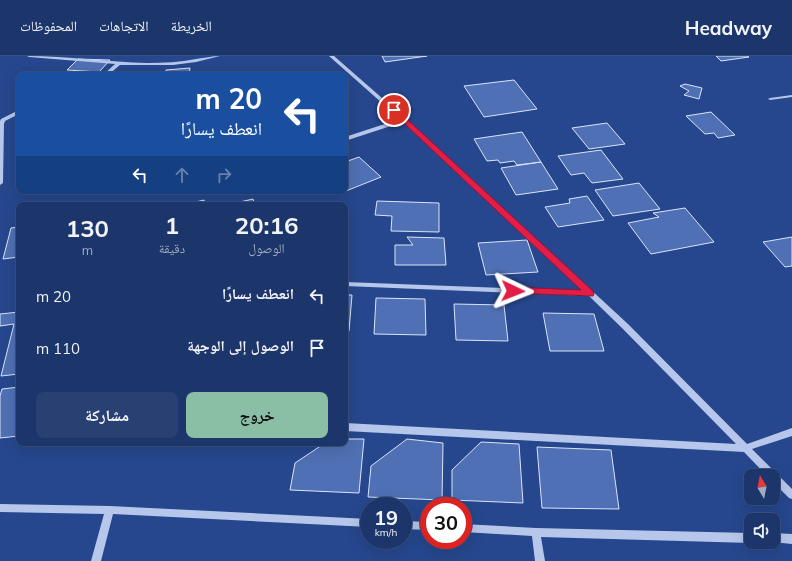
<!DOCTYPE html>
<html lang="ar">
<head>
<meta charset="utf-8">
<style>
  :root { --surface:#1c356a; --page:#294072; --text:#f1f3f6; --muted:#a0abc1; --line:#3a507e; --accent:#8abfa5 }
  body { margin:0; font-family:Mulish,"Noto Naskh Arabic",sans-serif; background:var(--page); color:var(--text); direction:rtl; height:100vh; display:flex; flex-direction:column; font-size:15px; white-space:nowrap }
  * { box-sizing:border-box; margin:0 }
  p { font-size:13px; color:var(--muted) }
  .icon { flex:none; width:22px; height:22px; fill:none; stroke:currentColor; stroke-width:2; stroke-linecap:round; stroke-linejoin:round }
  .map { position:relative; flex:1; overflow:hidden; direction:ltr }
  .details { position:absolute; left:16px; top:146px; width:332px; height:244px; display:flex; flex-direction:column; background:var(--surface); border-radius:8px; box-shadow:0 4px 16px #0002,0 0 0 1px var(--line); direction:rtl }
  .details>* { flex:none }
  .guide { position:absolute; left:16px; top:16px; width:332px; height:122px; border-radius:8px; box-shadow:0 4px 16px #0002,0 0 0 1px var(--line); direction:rtl; background:#1a4fa0; color:#fff; overflow:hidden }
  .needle { width:26px; rotate:350deg }
  .buttons { position:absolute; left:744px; top:413px; display:grid; gap:8px }
  .buttons a { display:grid; place-items:center; width:36px; height:36px; border-radius:8px; background:var(--surface); box-shadow:0 4px 16px #0002,0 0 0 1px var(--line); font-size:20px }
  .speed { position:absolute; left:360px; top:441px; display:flex; gap:8px; font-size:20px; font-weight:700; text-align:center }
  .speed>* { display:grid; place-content:center; width:52px; height:52px; border-radius:50%; background:var(--surface); box-shadow:0 4px 16px #0002,0 0 0 1px var(--line); line-height:1 }
  .speed small { font-size:10px; font-weight:400 }
  .speed .limit { border:6px solid #d22; background:#fff; color:#111 }
  .pin { position:absolute; display:grid; place-items:center; width:34px; height:34px; color:#fff; margin:-17px; border:2px solid #fff; border-radius:50%; box-shadow:0 1px 4px #0007 }
  .me { position:absolute; width:44px; margin:-22px; rotate:92deg; stroke-linejoin:round; filter:drop-shadow(0 0 3px #0008) }
  .turn { display:flex; align-items:center; gap:14px; height:84px; padding:0 20px; font-size:18px }
  .turn .icon { width:52px; height:52px; stroke-width:2.5 }
  .turn b { display:block; font-size:28px; line-height:34px }
  .lanes { display:flex; align-items:center; height:38px; padding:0 20px; background:#0003; justify-content:center; gap:20px; direction:ltr }
  .lanes .off { opacity:.35 }
  .eta { display:flex; justify-content:space-evenly; align-items:center; height:68px; text-align:center }
  .eta b { font-size:24px; font-weight:700; line-height:28px }
  .primary-button { display:flex; gap:8px; margin-top:auto; padding:8px 20px }
  .primary-button a { flex:1; height:46px; border-radius:8px; background:var(--accent); color:#111; font-size:16px; font-weight:700; line-height:46px; text-align:center }
  .primary-button a+a { background:var(--page); color:var(--text) }
  ul { padding:0; list-style:none }
  li { display:flex; align-items:center; gap:12px; height:52px; padding:0 20px }
  li div { flex:1 }
  li b { display:block; font-size:15px }
  li em { font-style:normal }
  header { display:flex; align-items:center; gap:24px; box-sizing:border-box; height:56px; padding:0 20px; background:var(--surface); border-bottom:1px solid var(--line) }
  header strong { font-size:19px }
  nav { display:flex; gap:22px; margin-inline-start:auto; font-size:14px }
  .map>svg:first-child { display:block }
</style>
</head>
<body>
<header>
<strong>Headway</strong>
<nav><a>الخريطة</a><a>الاتجاهات</a><a>المحفوظات</a></nav>
</header>
<div class="map">
<svg width="792" height="505" viewBox="0 0 792 505">
  <rect width="100%" height="100%" fill="#26478d"/>
  <path fill="#4f70b4" stroke="#dae4f8" d="M382,0H427L385,6Z
    M716,0H747L749,1L721,5Z
    M78,3L110,4L99,16L67,14Z
    M190,12L189,19H165L166,14Z
    M514,24L537,53L484,61L464,30Z
    M685,28L702,32L699,43L684,39L689,35L680,30Z
    M711,56L735,79L718,82L714,77L705,78L686,60Z
    M607,67L625,88L589,93L572,72Z
    M522,76L541,106L517,109L514,105L500,107L498,104L487,105L474,83Z
    M601,94L623,123L592,127L584,117L571,119L558,100Z
    M359,101L381,121L341,137L339,135H345V106Z
    M541,106L558,133L516,139L501,112Z
    M639,127L660,153L613,160L595,134Z
    M587,140L604,164L558,171L545,151L570,147L569,143Z
    M253,143L255,149H226Z
    M204,144L206,149H183Z
    M377,145L439,147V176L391,175L392,160L375,159Z
    M685,152L714,186L651,198L628,167L659,161L653,157Z
    M19,171V201L3,203L11,172Z
    M407,181L444,182L446,209H395V189H413Z
    M792,181V210L785,211L763,186Z
    M527,184L538,216L486,219L478,187Z
    M345,239H352L349,275L345,274Z
    M376,242L425,243L426,279L374,278Z
    M454,248L504,249L508,285L456,284Z
    M19,256V318L1,320L14,268L0,270V258Z
    M543,257L594,258L604,295H550Z
    M19,331V380L0,382V340L2,333Z
    M345,383H364L359,437L290,434L295,407L325,387H345Z
    M407,383L443,387L442,444L368,441L371,410Z
    M481,386L519,388L523,447L452,444V414Z
    M537,391L611,394L619,453L542,452Z"/>
  <g fill="none" stroke-linecap="round" stroke-linejoin="round">
    <path fill="#b6c7eb" fill-rule="evenodd" d="M27,0C68,0 108,6 148,7C164,7 180,6 196,3C205,2 212,0 220,0L196,6L173,9H120L108,19H103L115,8L29,1Z
      M329,0H334L406,63L628,268L747,388L792,372V380L752,393L792,433V443L789,442L773,426V420H767L744,396L345,375V367L736,388L622,272L589,240L345,230V226L583,235L403,66L345,85V81L400,63Z
      M792,39V41L770,44L768,43L770,42Z
      M19,54V58L5,65L4,68L3,127L0,129V65L1,63Z
      M0,448L110,450L369,463V471L113,458L101,505H91L104,458L0,456Z
      M403,465L429,466V474L403,473Z
      M463,468L536,472L751,477V486H752L751,487L541,481L545,505H535L532,480L463,476Z
      M773,477L792,478V488L772,486H773Z"/>
  </g>
  <path fill="#e11d48" stroke="#92132f" d="M392,53H396L593,235L594,238L593,240L510,237L509,235L510,232L513,231L581,234L392,56Z"/>
</svg>
<div class="buttons">
<a><svg class="needle" viewBox="-14 -14 28 28"><path d="M0-13l5 13h-10z" fill="#e53935"/><path d="M0 13l5-13h-10z" fill="#a0abc1"/></svg></a>
<a><svg class="icon" aria-label="sound" viewBox="0 0 24 24"><path d="M4 9h4l5-4v14l-5-4H4zM17 9q2 3 0 6"/></svg></a>
</div>
<div class="speed"><div>19<small>km/h</small></div><div class="limit">30</div></div>
<div class="pin" style="left:394px;top:54px;background:#d93025"><svg class="icon" aria-label="arrive" viewBox="0 0 24 24"><path d="M6 21V4h12l-3 4 3 4H6"/></svg></div>
<svg class="me" style="left:513px;top:235px" viewBox="-20 -20 40 40"><path d="M0-17L14 15 0 8-14 15z" fill="#e11d48" stroke="#fff" stroke-width="4"/></svg>
<div class="guide">
<div class="turn"><svg class="icon" aria-label="left" viewBox="0 0 24 24"><path d="M17 20v-9H6M10 6l-5 5 5 5"/></svg><div><b>20 m</b>انعطف يسارًا</div></div>
<div class="lanes"><svg class="icon" aria-label="left" viewBox="0 0 24 24"><path d="M17 20v-9H6M10 6l-5 5 5 5"/></svg><svg class="icon off" aria-label="ahead" viewBox="0 0 24 24"><path d="M12 20V5M6 11l6-6 6 6"/></svg><svg class="icon off" aria-label="right" viewBox="0 0 24 24"><path d="M7 20v-9h11M14 6l5 5-5 5"/></svg></div>
</div>
<section class="details">
<div class="eta">
<div><b>20:16</b><p>الوصول</p></div>
<div><b>1</b><p>دقيقة</p></div>
<div><b>130</b><p>m</p></div>
</div>
<ul>
<li><svg class="icon" aria-label="left" viewBox="0 0 24 24"><path d="M17 20v-9H6M10 6l-5 5 5 5"/></svg><div><b>انعطف يسارًا</b></div><em>20 m</em></li>
<li><svg class="icon" aria-label="arrive" viewBox="0 0 24 24"><path d="M6 21V4h12l-3 4 3 4H6"/></svg><div><b>الوصول إلى الوجهة</b></div><em>110 m</em></li>
</ul>
<div class="primary-button"><a>خروج</a><a>مشاركة</a></div>
</section>
</div>
</body>
</html>
